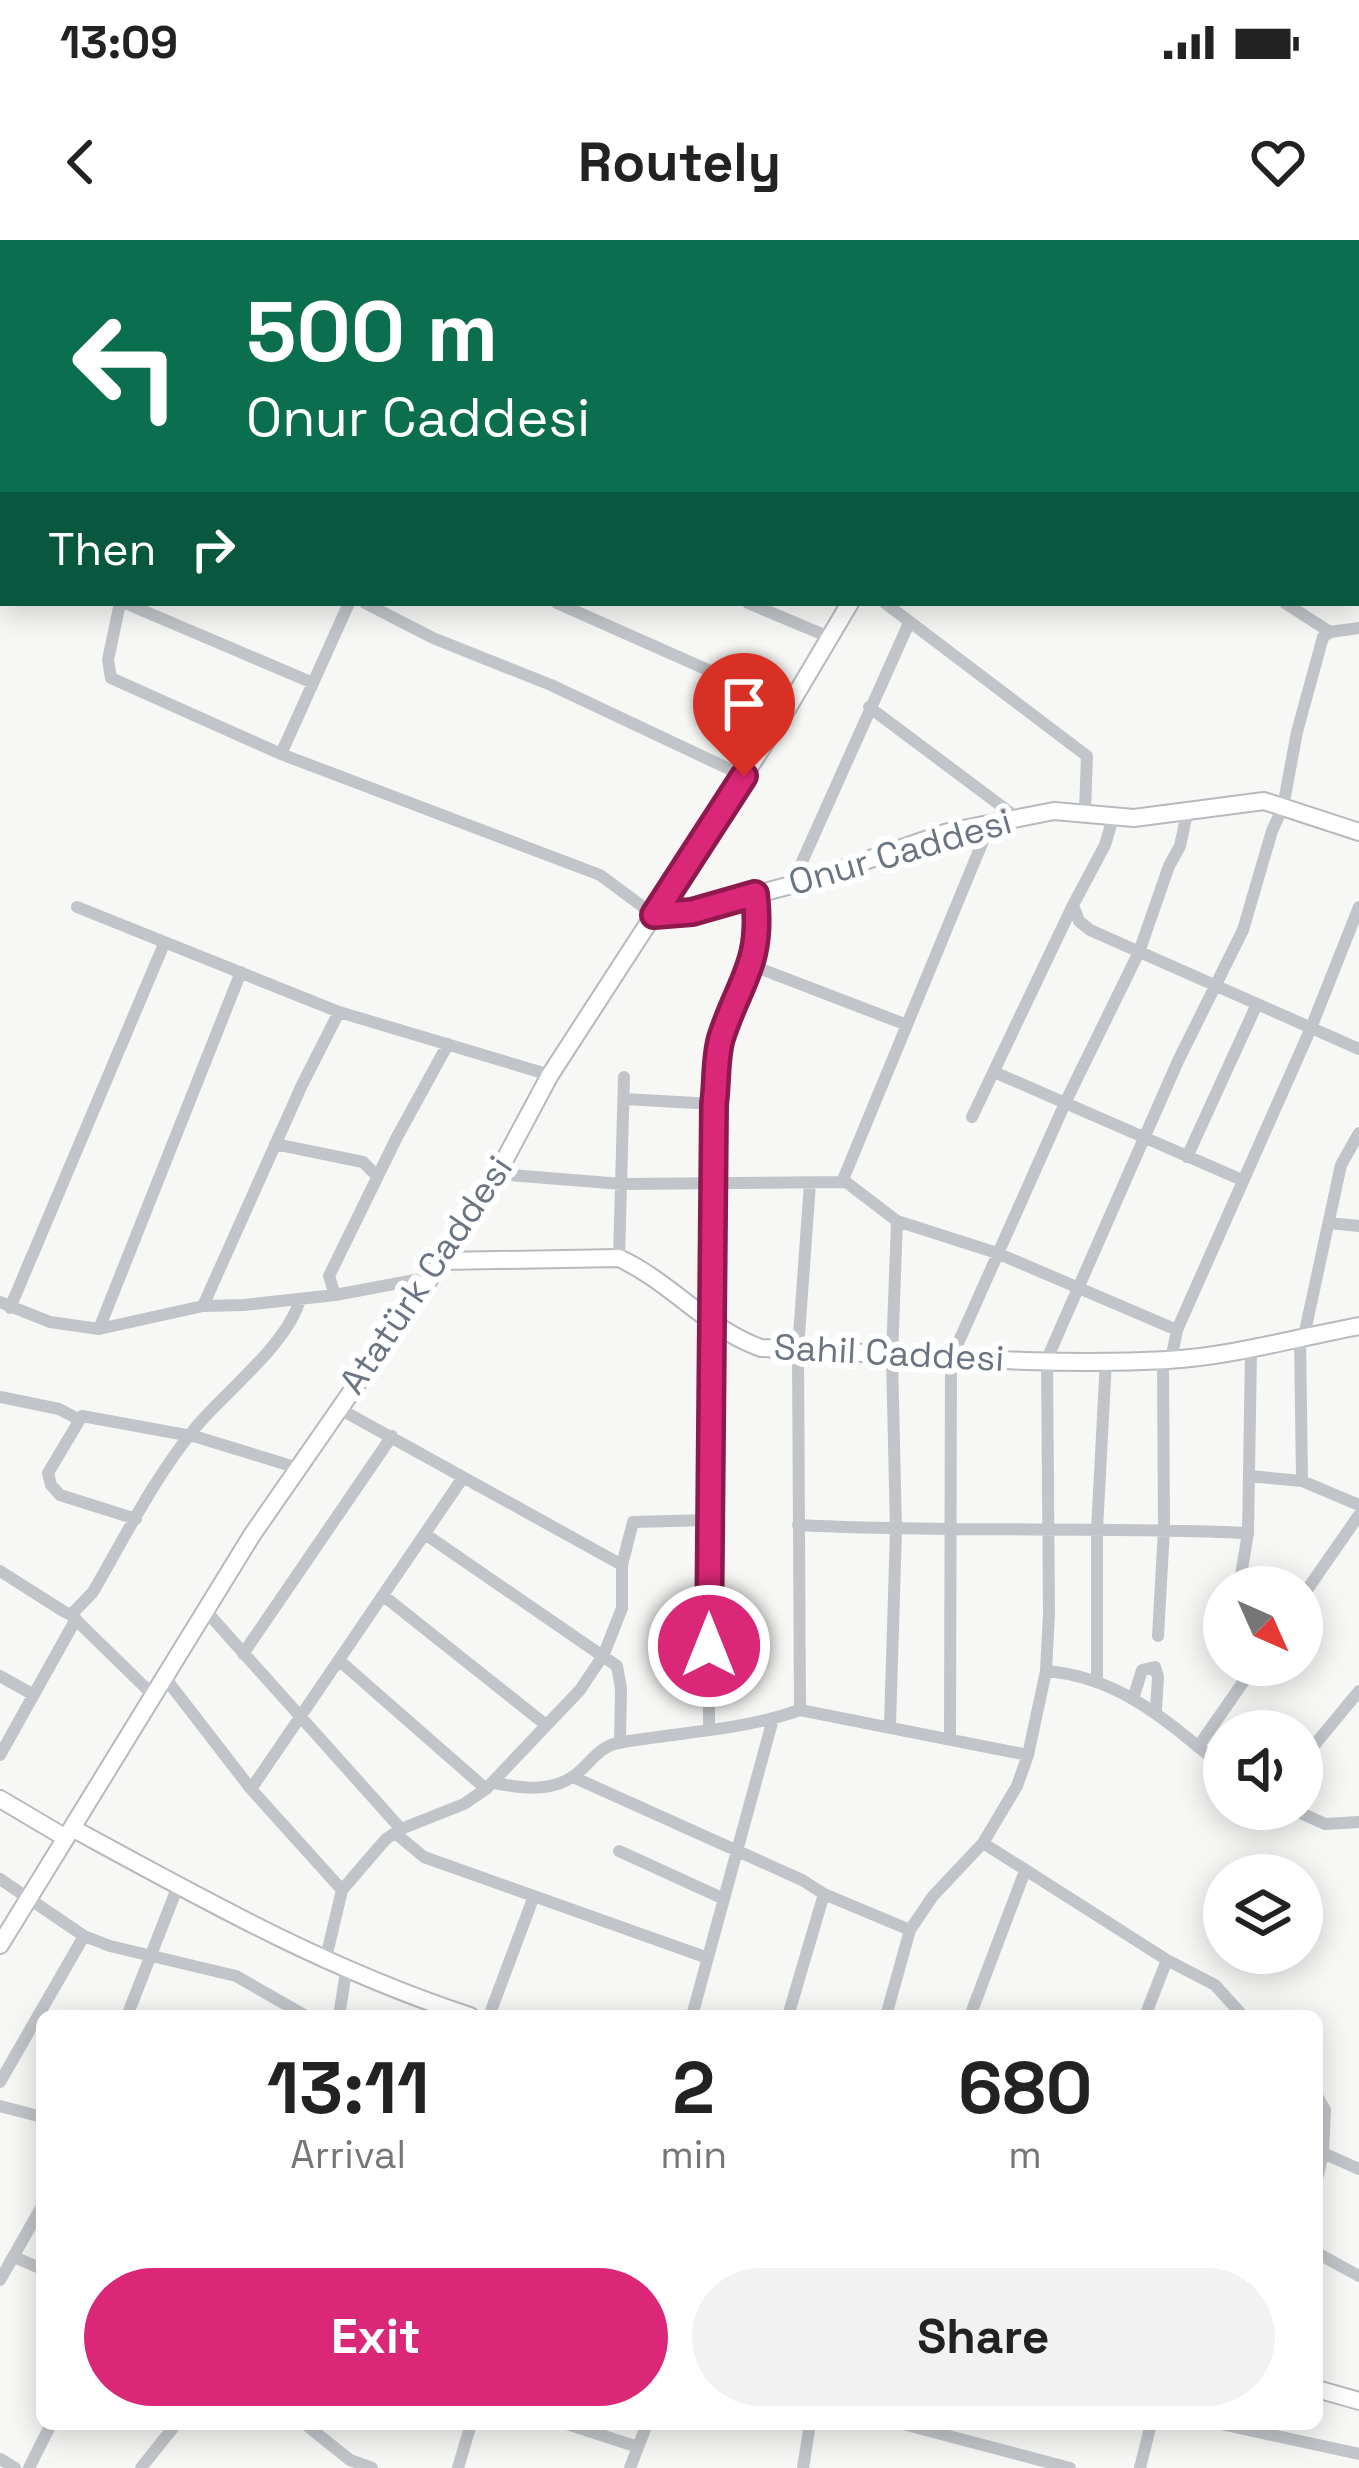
<!DOCTYPE html>
<html lang="en">
<head>
<meta charset="utf-8">
<style>
  :root { --surface:#fff; --page:#f2f2f2; --text:#222; --muted:#767676; --accent:#db2777 }
  body { margin:0; font-family:"Space Grotesk",sans-serif; background:var(--page); color:var(--text); height:100vh; display:flex; flex-direction:column; font-size:45px; white-space:nowrap }
  * { box-sizing:border-box; margin:0 }
  p { font-size:39px; color:var(--muted) }
  .icon { flex:none; width:66px; height:66px; fill:none; stroke:currentColor; stroke-width:2; stroke-linecap:round; stroke-linejoin:round }
  .map { position:relative; flex:1; overflow:hidden }
  .sheet { position:absolute; left:36px; top:1770px; width:1287px; height:420px; display:flex; flex-direction:column; background:var(--surface); border-radius:18px; box-shadow:0 6px 30px #0003 }
  .sheet>* { flex:none }
  .guide { position:absolute; left:0px; top:0px; width:1359px; height:366px; box-shadow:0 6px 30px #0003; background:#0b6e4f; color:#fff; overflow:hidden }
  .needle { width:78px; rotate:135deg }
  .buttons { position:absolute; left:1203px; top:1326px; display:grid; gap:24px }
  .buttons a { display:grid; place-items:center; width:120px; height:120px; border-radius:50%; background:var(--surface); box-shadow:0 6px 30px #0003; font-size:60px }
  .pin { position:absolute; display:grid; place-items:center; width:102px; height:102px; color:#fff; margin:-123px -51px; border-radius:50% 50% 50% 0; rotate:-45deg; box-shadow:0 0 12px #0007 }
  .pin .icon { rotate:45deg }
  .me { position:absolute; width:132px; margin:-66px; rotate:0deg; stroke-linejoin:round; filter:drop-shadow(0 0 9px #0008) }
  .turn { display:flex; align-items:center; gap:42px; height:252px; padding:0 48px; font-size:54px }
  .turn .icon { width:156px; height:156px; stroke-width:2.5 }
  .turn b { display:block; font-size:84px; line-height:102px }
  .then { display:flex; align-items:center; height:114px; padding:0 48px; background:#0003; gap:24px; font-size:45px }
  .eta { display:flex; justify-content:space-evenly; align-items:center; height:204px; text-align:center }
  .eta b { font-size:72px; font-weight:600; line-height:84px }
  .cta { display:flex; gap:24px; margin-top:auto; padding:24px 48px }
  .cta a { flex:1; height:138px; border-radius:72px; background:var(--accent); color:#fff; font-size:48px; font-weight:600; line-height:138px; text-align:center }
  .cta a+a { background:var(--page); color:var(--text) }
  .status { display:flex; justify-content:space-between; align-items:center; height:84px; padding:0 60px; background:var(--surface); direction:ltr }
  .status svg { height:33px; fill:currentColor }
  header { display:flex; justify-content:space-between; align-items:center; height:156px; padding:0 48px; background:var(--surface); font-size:54px; font-weight:600 }
  .map>svg:first-child { display:block }
</style>
</head>
<body>
<div class="status"><b>13:09</b><svg viewBox="0 0 49 12"><path d="M0 12V9h3v3zM5 12V6h3v6zM10 12V3h3v9zM15 12V0h3v12zM26 1h20v11H26zM47 4h2v5h-2z"/></svg></div>
<header><svg class="icon" aria-label="back" viewBox="0 0 24 24"><path d="M15 5l-7 7 7 7"/></svg>Routely<svg class="icon" aria-label="heart" viewBox="0 0 24 24"><path d="M12 20l-8-8c-3-5 5-10 8-4 3-6 11-1 8 4z"/></svg></header>
<div class="map">
<svg width="1359" height="2228" viewBox="0 0 1359 2228">
  <rect width="100%" height="100%" fill="#f7f7f5"/>
  <g fill="none" stroke-linecap="round" stroke-linejoin="round">
    <g stroke="#b6b9be" stroke-width="20">
      <path id="secondary" d="M66,0L99,3
        M215,0L248,3
        M1123,3L1127,0
        M654,675L692,672L813,639L948,592L1054,571L1134,578L1264,561L1359,592
        M442,1021L619,1018C671,1042 707,1089 761,1108C897,1113 1032,1127 1168,1120C1233,1116 1295,1098 1359,1086
        M0,1559L66,1598
        M72,1588C204,1660 327,1729 470,1776
        M0,1705L252,1295L442,1021L497,934L550,835L789,466L850,363
        M1317,2149L1359,2161"/>
    </g>
    <path stroke="#c1c4c8" stroke-width="12" d="M995,0L997,3
      M347,3L348,0
      M1317,3L1322,0
      M0,4L3,8
      M1356,87L1358,78
      M1356,151L1359,152
      M120,363L108,420L111,438L281,514L600,635L654,675
      M125,363L313,443
      M365,363L433,398L551,445L744,536
      M557,363L789,466
      M748,363L829,397
      M885,363L1087,516L1085,571
      M1285,363L1330,392
      M869,467L1016,577
      M281,514L349,363
      M1114,575L1105,605L1073,665L1079,681L1090,690L1359,809
      M793,642L909,383
      M77,667L339,772L550,835
      M753,726L907,785
      M994,832L1242,940
      M624,859L714,864
      M972,877L1073,665
      M275,904L363,922L377,936
      M1187,917L1257,764
      M497,934L622,944L846,942L897,981L997,1013L1177,1090
      M842,942L983,601L985,585
      M1330,983L1359,986
      M619,1018L624,837
      M335,1055L329,1036L397,897L448,804
      M0,1062L50,1082L99,1089L203,1066L244,1065L335,1055L431,1037
      M203,1066L302,845L339,772
      M10,1068L164,704
      M99,1089L241,732
      M1304,1096L1341,925L1359,893
      M1300,1097L1302,1241
      M1171,1120L1177,1090L1311,788L1359,667
      M0,1157L59,1169L78,1179
      M338,1168L622,1325
      M1250,1236L1302,1241L1359,1265
      M136,1279L60,1255L51,1245L48,1233L82,1176L197,1197L298,1228
      M798,1285C948,1293 1098,1286 1248,1293
      M425,1294L617,1426L621,1448L620,1503
      M0,1331L63,1371L71,1375L93,1352C125,1297 155,1236 196,1187C226,1151 288,1104 300,1059
      M1239,1347L1248,1293L1251,1111
      M385,1357L546,1485
      M1302,1357L1359,1275
      M206,1371L401,1589
      M72,1376L155,1457
      M1158,1396L1164,1289L1163,1120
      M243,1414L392,1196
      M341,1422L486,1549
      M1046,1431C1121,1437 1169,1483 1224,1528
      M0,1436L32,1454
      M166,1439L251,1549L342,1650
      M1097,1442V1290L1106,1120
      M1133,1459L1142,1430L1155,1427L1158,1437L1156,1470
      M800,1470L798,1109L810,943
      M890,1485L896,1290L892,1117L897,981
      M709,1490V1082L714,864L721,800L753,726L758,696L755,654
      M950,1498L951,1119L1066,861L1139,712L1169,626L1180,606L1188,569
      M1198,1507L1255,1425
      M0,1515L76,1379
      M1302,1520L1359,1451
      M573,1537L802,1640L824,1654L788,1776
      M494,1543C521,1548 551,1553 575,1535C590,1524 598,1507 618,1503C679,1492 740,1491 800,1470L1028,1515
      M251,1549L462,1239
      M1292,1569L1325,1584L1359,1582
      M395,1593L424,1617L705,1717
      M983,1603L1167,1720L1215,1745L1243,1776
      M619,1611L724,1659
      M0,1639L84,1696L110,1706L236,1736L306,1776
      M824,1654L910,1690
      M325,1722L342,1650L386,1599L401,1589L464,1564L486,1549L580,1450L604,1414L622,1368V1325L633,1282L710,1280
      M127,1776L178,1646
      M339,1776L346,1732
      M489,1776L534,1656
      M692,1776L773,1479
      M886,1776L910,1690L933,1656L983,1603L1017,1546L1028,1515L1046,1431L1049,1373L1047,1119L1178,821L1243,690L1272,591L1283,567L1297,492L1323,397L1330,392L1359,388
      M970,1776L1025,1631
      M1145,1776L1167,1720
      M0,1842L84,1696
      M1317,1856L1325,1870L1323,1913
      M0,1866L42,1877
      M1317,1939L1323,1913L1359,1929
      M1317,2013L1359,2036
      M14,2017L42,2029
      M0,2040L42,1966
      M305,2184L350,2220L372,2228
      M567,2184L638,2207
      M903,2184L1070,2228
      M1221,2184L1359,2214
      M0,2219L15,2228
      M29,2228L51,2184
      M141,2228L176,2184
      M458,2228L471,2184
      M630,2228L647,2184
      M803,2228L810,2184
      M1140,2228L1151,2184"/>
    <use href="#secondary" stroke="#fff" stroke-width="16"/>
  </g>
  <g fill="none" stroke-linecap="round" stroke-linejoin="round">
    <g stroke="#8e194d" stroke-width="30">
      <path id="route" d="M709,1406L714,864C717,843 715,819 721,798C740,739 763,724 755,654L692,672L654,675L744,536"/>
    </g>
    <use href="#route" stroke="#db2777" stroke-width="21"/>
  </g>
  <g text-anchor="middle" dominant-baseline="central" stroke-width="12" stroke-linejoin="round" paint-order="stroke">
    <g font-size="36" fill="#6a7482" stroke="#fff">
      <text transform="translate(900 612) rotate(-16)">Onur Caddesi</text>
      <text transform="translate(426 1035) rotate(-56)">Atatürk Caddesi</text>
      <text transform="translate(889 1113) rotate(3)">Sahil Caddesi</text>
    </g>
  </g>
</svg>
<div class="buttons">
<a><svg class="needle" viewBox="-14 -14 28 28"><path d="M0-13l5 13h-10z" fill="#e53935"/><path d="M0 13l5-13h-10z" fill="#767676"/></svg></a>
<a><svg class="icon" aria-label="sound" viewBox="0 0 24 24"><path d="M4 9h4l5-4v14l-5-4H4zM17 9q2 3 0 6"/></svg></a>
<a><svg class="icon" aria-label="layers" viewBox="0 0 24 24"><path d="M12 4l9 5-9 5-9-5zM3 14l9 5 9-5"/></svg></a>
</div>
<div class="pin" style="left:744px;top:536px;background:#d93025"><svg class="icon" aria-label="arrive" viewBox="0 0 24 24"><path d="M6 21V4h12l-3 4 3 4H6"/></svg></div>
<svg class="me" style="left:709px;top:1406px" viewBox="-20 -20 40 40"><circle r="17" fill="#db2777" stroke="#fff" stroke-width="3"/><path d="M0-11L8 9 0 5-8 9z" fill="#fff"/></svg>
<div class="guide">
<div class="turn"><svg class="icon" aria-label="left" viewBox="0 0 24 24"><path d="M17 20v-9H6M10 6l-5 5 5 5"/></svg><div><b>500 m</b>Onur Caddesi</div></div>
<div class="then">Then<svg class="icon" aria-label="right" viewBox="0 0 24 24"><path d="M7 20v-9h11M14 6l5 5-5 5"/></svg></div>
</div>
<section class="sheet">
<div class="eta">
<div><b>13:11</b><p>Arrival</p></div>
<div><b>2</b><p>min</p></div>
<div><b>680</b><p>m</p></div>
</div>
<div class="cta"><a>Exit</a><a>Share</a></div>
</section>
</div>
</body>
</html>
